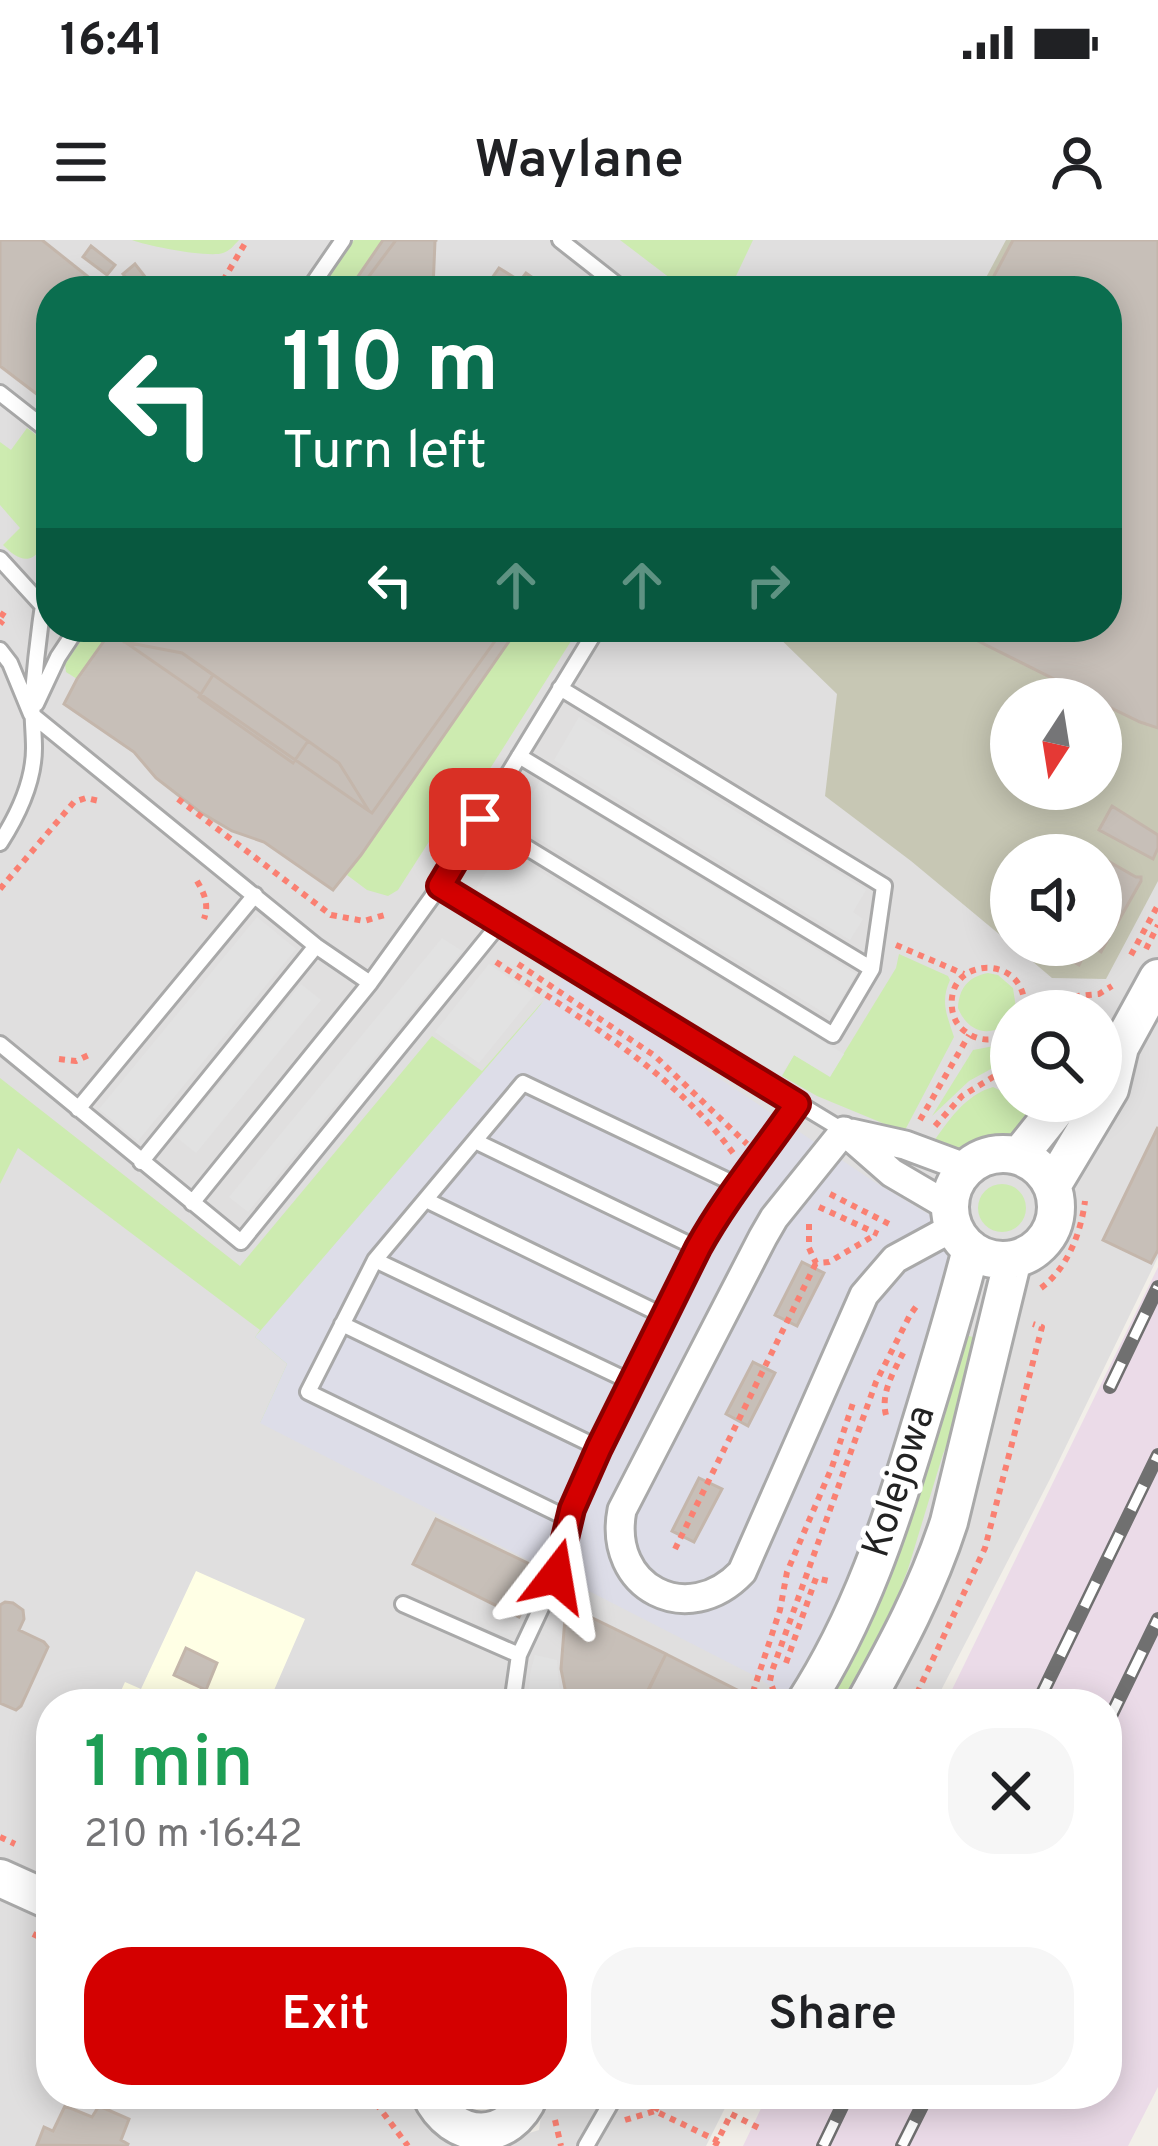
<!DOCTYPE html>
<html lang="en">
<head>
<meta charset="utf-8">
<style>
  :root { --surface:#fff; --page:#f6f6f6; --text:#202124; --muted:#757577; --accent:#d40000 }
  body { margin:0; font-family:Overpass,sans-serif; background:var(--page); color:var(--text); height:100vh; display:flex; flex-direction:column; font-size:45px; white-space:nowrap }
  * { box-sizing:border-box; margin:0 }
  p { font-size:39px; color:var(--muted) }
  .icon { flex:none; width:66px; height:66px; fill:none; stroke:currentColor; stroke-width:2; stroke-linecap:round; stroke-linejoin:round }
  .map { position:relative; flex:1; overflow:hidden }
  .details { position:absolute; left:36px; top:1449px; width:1086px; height:420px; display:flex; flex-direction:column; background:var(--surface); border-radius:48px; box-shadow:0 6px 30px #0003 }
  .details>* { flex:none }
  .guide { position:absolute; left:36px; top:36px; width:1086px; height:366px; border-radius:48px; box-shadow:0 6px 30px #0003; background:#0b6e4f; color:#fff; overflow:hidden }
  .needle { width:78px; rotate:192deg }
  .fabs { position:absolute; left:990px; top:438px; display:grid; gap:24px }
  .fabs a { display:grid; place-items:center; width:132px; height:132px; border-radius:50%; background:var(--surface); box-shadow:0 6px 30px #0003; font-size:60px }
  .pin { position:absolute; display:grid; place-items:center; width:102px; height:102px; color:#fff; margin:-51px; border-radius:24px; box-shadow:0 6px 18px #0006 }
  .me { position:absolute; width:132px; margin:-66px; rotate:14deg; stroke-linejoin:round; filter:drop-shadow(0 0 9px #0008) }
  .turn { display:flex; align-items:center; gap:42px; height:252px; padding:0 48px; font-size:54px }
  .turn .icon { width:156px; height:156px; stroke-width:2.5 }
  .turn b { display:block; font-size:84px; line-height:102px }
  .lanes { display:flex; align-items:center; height:114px; padding:0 48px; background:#0003; justify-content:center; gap:60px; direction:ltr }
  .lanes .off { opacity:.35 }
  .round { display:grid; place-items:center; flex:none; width:126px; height:126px; border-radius:48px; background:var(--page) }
  .summary { display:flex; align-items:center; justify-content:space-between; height:204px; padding:0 48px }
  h1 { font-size:72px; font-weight:600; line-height:90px; color:#1e9e55 }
  .action { display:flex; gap:24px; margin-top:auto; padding:24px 48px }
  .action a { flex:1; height:138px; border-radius:48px; background:var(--accent); color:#fff; font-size:48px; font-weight:600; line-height:138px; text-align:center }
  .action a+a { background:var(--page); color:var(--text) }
  .status { display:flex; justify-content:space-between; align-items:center; height:84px; padding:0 60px; background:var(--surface); direction:ltr }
  .status svg { height:33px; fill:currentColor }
  header { display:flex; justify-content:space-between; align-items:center; height:156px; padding:0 48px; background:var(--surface); font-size:54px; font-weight:600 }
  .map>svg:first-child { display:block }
</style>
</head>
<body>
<div class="status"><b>16:41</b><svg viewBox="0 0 49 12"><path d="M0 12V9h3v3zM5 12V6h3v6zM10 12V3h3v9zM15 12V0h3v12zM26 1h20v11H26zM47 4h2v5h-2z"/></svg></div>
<header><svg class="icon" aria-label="menu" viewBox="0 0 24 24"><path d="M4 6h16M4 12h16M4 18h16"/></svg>Waylane<svg class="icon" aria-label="person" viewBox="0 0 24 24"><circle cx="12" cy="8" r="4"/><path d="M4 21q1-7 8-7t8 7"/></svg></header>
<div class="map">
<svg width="1158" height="1906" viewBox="0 0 1158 1906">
  <rect width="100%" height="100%" fill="#f2efe9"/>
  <path fill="#e0dfdf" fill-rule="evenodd" d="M0,0H1158V1017L1050,1239L934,1464H51V1642L0,1619ZM51,51H1107V387H51ZM1011,459H1101V549H1011ZM1011,615H1101V705H1011ZM1011,771H1101V861H1011Z
    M0,1659L51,1683V1854H410L472,1906H0Z
    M544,1854H732L706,1906H488L539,1890Z"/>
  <path fill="#ebdbe8" d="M1158,1027V1847L1128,1906H743L768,1854H1107V1464H945Z"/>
  <path fill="#ffffe5" d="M196,1331L305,1379L268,1464H115L125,1442L141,1449Z"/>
  <path fill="#c7c7b4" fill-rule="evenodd" d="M1006,0H1158V641L1106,739L1052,738L1013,705H1101V615H1011V704L911,621L825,556L837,454L768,387H1107V51H967L981,47ZM1011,459H1101V549H1011Z"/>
  <path fill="#cdebb0" d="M132,0H239C234,5 230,11 223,13C209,18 147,6 132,0Z
    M354,0H383L348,51H317Z
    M620,0H753L729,51H687Z
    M27,188C36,195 45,200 49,210C59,233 44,284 40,310C28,327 14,316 3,305L20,288L0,265V202L11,210Z
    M90,387H114L77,439L66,432L65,424Z
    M519,387H580L486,535L475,530L398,650L388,656L367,650L347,635Z
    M899,714L948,736L950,740C940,762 947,775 954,797L904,892L817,856L782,836L794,815L830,836L896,728Z
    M988,733L998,735L1013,748L1016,768L1011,771V780C991,799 968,793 958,768C959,748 968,737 988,733Z
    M543,761L260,1183L287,1124L255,1097L260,1090L18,908L0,944V838L240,1026L432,796L482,831Z
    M1005,804L1011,818L969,841L932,876L973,810Z
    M993,847L1011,856V861H1017L1039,878C1007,902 974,917 932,904C948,881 965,855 993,847Z
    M978 968a24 24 0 1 1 48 0a24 24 0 1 1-48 0Z
    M961,1094L985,1100L972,1148L943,1214L908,1329L886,1385L842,1464H825C898,1353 925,1220 961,1094Z"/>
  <path fill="#e2e2e2" d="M579,477L866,650L853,672L863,679L850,700L554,520Z
    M540,541L856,734L831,777L514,584Z
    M501,608L844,814L830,837L794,815L781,836L476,649Z
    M257,677L296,709L138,901L99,869Z
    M442,698L462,711L248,972L229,957Z
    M489,724L534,755L479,823L435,792Z
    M301,744L321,760L196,913L176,897Z
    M535,1415L557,1420L559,1446L564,1464H532L529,1454L530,1434Z"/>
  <path fill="#dddde8" d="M563,739L651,793L876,943L930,975L950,1012L953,1028L905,1199L835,1377L786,1456L755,1436L260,1183L287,1124L255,1097Z"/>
  <path fill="#c7bfb8" stroke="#c4b6ab" stroke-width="3" d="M0,0H42L106,51H51V165L0,126Z
    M383,0H396L358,51H348Z
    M396,0H437L435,1L433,49L436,51H358Z
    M1013,0H1158V488L1140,482L1101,463V459H1094L950,387H1107V51H986Z
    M91,6L115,25L107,35L83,17Z
    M135,24L153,47L148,51H136L123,34Z
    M499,28L520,41L526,33L552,51H483Z
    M114,387H129L123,397L124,402L182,413L213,435L199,457L293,523L308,501L339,523L369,571L372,573L505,387H519L361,615L333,650L264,602L232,591L200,572L156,538L134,512L64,464L77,439Z
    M129,387H505L372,573L369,571L339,523L308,501L293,523L199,457L213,435L182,413L124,402L123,397Z
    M125,402L182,413L308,501L339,523L369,571Z
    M1112,566L1158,595V608L1153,619L1099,590Z
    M1101,617L1136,637H1141V641L1101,712L1090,705H1101Z
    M1089,705L1079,725L1046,706V705Z
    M1158,887V1010L1151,1023L1103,1000Z
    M802,1022L824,1033L797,1086L775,1075Z
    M753,1122L775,1133L748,1186L726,1174Z
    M699,1238L722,1249L694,1302L672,1291Z
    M436,1279L542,1330L519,1377L413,1324Z
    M5,1362L13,1363L23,1370L24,1379L19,1390L44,1402L48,1407L21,1466L16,1470L0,1463V1365Z
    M566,1365L666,1414L642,1464H568L561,1429Z
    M186,1408L217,1423L206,1450L174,1435Z
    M666,1414L745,1454L740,1464H641Z
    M65,1866L92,1877L99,1866L129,1879L121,1900L128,1904L127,1906L37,1905L44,1887L53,1891Z"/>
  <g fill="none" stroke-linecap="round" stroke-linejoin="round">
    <g stroke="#a9a9a9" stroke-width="20">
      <path id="service" d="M560,0L625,51
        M308,51L343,0
        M0,153L51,193
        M0,319L42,365
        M0,410L10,423L31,474L316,706L370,743
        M36,464L58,417L78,387
        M519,516L872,729
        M480,579L833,795L872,729L884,646L560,448
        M0,603C18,575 34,542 34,508C34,489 31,471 33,452C37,406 43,360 51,314
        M440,646L844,891
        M0,804L241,1002L500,683
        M78,869L255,655
        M475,901L697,1008
        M141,922L316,706
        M426,960L664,1076
        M192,963L370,743L440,646L598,387
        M375,1020L631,1142
        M342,1084L599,1208
        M569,1279L308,1152L375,1020L523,843L739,946
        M403,1364L519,1415
        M512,1464L519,1415L556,1336L572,1269L599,1208L715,977L754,927L797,864
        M586,1906L616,1854"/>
    </g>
    <g stroke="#a9a9a9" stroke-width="33">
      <path id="minor" d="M844,891L774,978L763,997L622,1270C607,1348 688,1389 742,1332L864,1055L895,1019L954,987
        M844,891L892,933L950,967
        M851,893L905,905L967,928"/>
    </g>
    <g stroke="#a9a9a9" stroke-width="42">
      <path id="tertiary" d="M950 967a53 53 0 1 1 106 0a53 53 0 1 1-106 0Z
        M1019,916L1063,861
        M1052,946L1110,849L1120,807L1158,738
        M804,1464C860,1378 891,1283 920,1186C938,1127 956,1069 971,1009
        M864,1464C897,1405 928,1347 949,1282L1013,1019
        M0,1638L51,1661
        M430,1854C452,1903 510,1905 530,1854"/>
    </g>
    <path stroke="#fa8072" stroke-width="6" stroke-dasharray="6 6" stroke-linecap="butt" d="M217,51L247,0
      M0,373L6,377L0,384
      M178,559L331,675L364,681L388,674
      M197,641C205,655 209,664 204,679
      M0,649L74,562L86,558L99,561
      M896,705L964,734
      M1146,709L1158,685
      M1131,715L1158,665
      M496,722C582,780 675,832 736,917
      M518,724L655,816L747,904
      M1026,761L1099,754L1112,746
      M1011,792C996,801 981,803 966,792C958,787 953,778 952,768C946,714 1030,714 1024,771
      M59,819L76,821L91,814
      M920,880L969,795
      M935,886L962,856L1011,826
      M830,954L893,986
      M819,967L878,994
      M809,984V1008L816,1023L829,1022L875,995
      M1041,1048C1067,1029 1081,993 1085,961
      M886,1175C880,1152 895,1130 905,1109
      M675,1309L816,1023
      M786,1423L816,1338L833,1342
      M774,1452L770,1441L772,1431L876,1142L910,1075L918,1064
      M749,1464L780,1370L787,1332L832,1227L854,1160
      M912,1464L985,1308L1042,1087L1033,1084
      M0,1597L15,1604
      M33,1694L51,1703
      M369,1854L408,1906
      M655,1871L664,1854
      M555,1880L561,1906
      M625,1880L655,1871L718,1901
      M715,1906L731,1874L759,1888"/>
    <use href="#service" stroke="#fff" stroke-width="14"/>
    <use href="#minor" stroke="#fff" stroke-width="27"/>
    <use href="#tertiary" stroke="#fff" stroke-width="36"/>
    <g stroke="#707070" stroke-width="14">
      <path id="rail" d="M1110,1147L1158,1047
        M1037,1464L1158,1215
        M1107,1484L1158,1379
        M823,1906L848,1854
        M902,1906L928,1854"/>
    </g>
    <use href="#rail" stroke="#fff" stroke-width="9" stroke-dasharray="27" stroke-linecap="butt"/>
  </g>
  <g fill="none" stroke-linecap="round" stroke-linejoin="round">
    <g stroke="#8a0000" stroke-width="30">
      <path id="route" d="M480,579L440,646L797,864C764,912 726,957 698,1008L599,1208L572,1269L556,1336"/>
    </g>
    <use href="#route" stroke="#d40000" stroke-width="21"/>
  </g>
  <g text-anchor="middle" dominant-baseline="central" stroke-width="10" stroke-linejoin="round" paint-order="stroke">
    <g font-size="39" fill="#222" stroke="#fff">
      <text transform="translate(901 1242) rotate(-72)">Kolejowa</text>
    </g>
  </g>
</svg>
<div class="fabs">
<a><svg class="needle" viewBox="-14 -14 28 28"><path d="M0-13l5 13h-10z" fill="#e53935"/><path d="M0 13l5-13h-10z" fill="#757577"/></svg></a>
<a><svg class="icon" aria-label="sound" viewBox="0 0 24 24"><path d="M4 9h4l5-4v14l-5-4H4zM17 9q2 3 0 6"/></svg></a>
<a><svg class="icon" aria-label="search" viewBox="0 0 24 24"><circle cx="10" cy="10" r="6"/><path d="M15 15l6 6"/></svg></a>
</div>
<div class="pin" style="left:480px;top:579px;background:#d93025"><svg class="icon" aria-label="arrive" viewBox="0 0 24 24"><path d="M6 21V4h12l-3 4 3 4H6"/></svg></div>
<svg class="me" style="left:556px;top:1336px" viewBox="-20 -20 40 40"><path d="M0-17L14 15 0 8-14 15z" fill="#d40000" stroke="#fff" stroke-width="4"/></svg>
<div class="guide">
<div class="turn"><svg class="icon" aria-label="left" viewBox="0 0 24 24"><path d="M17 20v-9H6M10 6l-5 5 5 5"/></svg><div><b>110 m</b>Turn left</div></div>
<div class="lanes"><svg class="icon" aria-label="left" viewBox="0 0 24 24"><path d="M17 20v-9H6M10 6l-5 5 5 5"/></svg><svg class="icon off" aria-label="ahead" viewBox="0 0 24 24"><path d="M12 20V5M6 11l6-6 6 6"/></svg><svg class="icon off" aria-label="ahead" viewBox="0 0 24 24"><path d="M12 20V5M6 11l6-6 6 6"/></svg><svg class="icon off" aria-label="right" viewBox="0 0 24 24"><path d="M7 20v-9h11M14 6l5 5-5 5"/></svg></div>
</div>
<section class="details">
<div class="summary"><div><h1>1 min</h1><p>210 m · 16:42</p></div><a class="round"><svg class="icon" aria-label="close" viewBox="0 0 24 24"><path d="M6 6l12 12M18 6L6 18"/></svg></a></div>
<div class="action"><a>Exit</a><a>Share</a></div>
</section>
</div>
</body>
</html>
